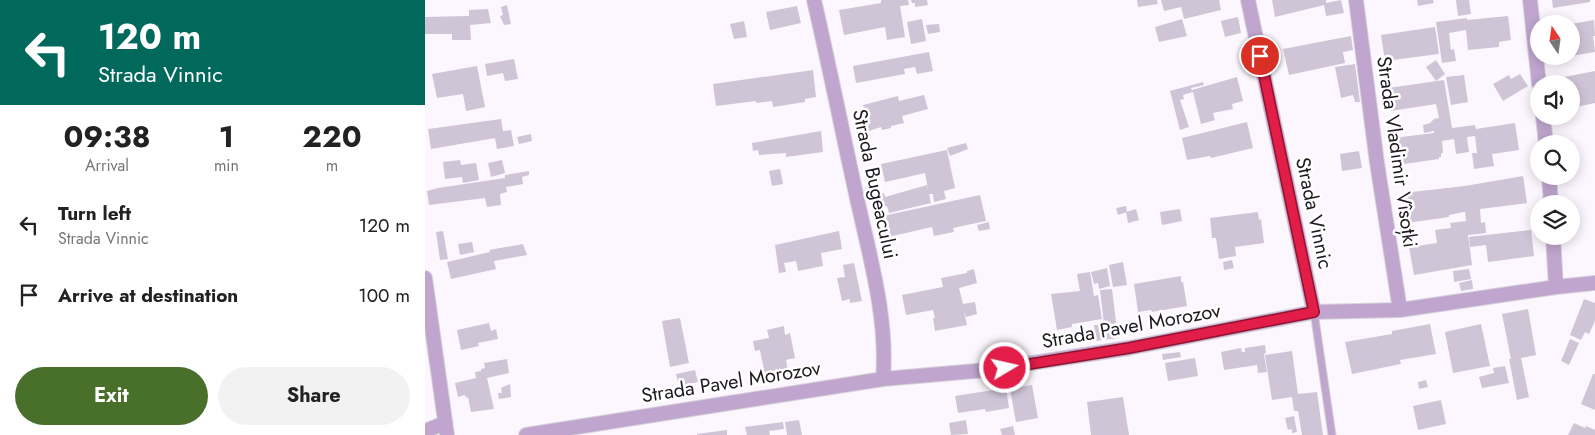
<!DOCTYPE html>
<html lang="en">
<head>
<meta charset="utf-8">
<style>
  :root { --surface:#fff; --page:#f2f2f2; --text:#222; --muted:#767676; --accent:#49702b }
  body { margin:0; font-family:Jost,sans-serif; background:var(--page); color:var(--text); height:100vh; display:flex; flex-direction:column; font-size:19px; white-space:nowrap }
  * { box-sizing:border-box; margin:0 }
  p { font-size:16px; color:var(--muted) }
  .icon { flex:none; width:28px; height:28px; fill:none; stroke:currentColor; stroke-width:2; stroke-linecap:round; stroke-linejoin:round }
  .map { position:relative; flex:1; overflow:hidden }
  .panel { display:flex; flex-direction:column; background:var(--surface); width:425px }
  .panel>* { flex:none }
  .top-card { background:#00695c; color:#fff; overflow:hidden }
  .needle { width:32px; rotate:347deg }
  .buttons { position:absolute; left:1105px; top:15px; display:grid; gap:10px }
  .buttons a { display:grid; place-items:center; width:50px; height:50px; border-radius:50%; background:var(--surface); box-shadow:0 2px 12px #0003; font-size:25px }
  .pin { position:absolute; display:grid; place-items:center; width:42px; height:42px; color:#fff; margin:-21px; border:2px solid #fff; border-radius:50%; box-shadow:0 1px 5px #0007 }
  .me { position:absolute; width:55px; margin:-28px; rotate:81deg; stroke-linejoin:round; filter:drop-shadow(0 0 4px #0008) }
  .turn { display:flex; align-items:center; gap:18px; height:105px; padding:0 15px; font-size:22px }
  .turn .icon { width:65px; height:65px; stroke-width:2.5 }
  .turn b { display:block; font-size:35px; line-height:42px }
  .eta { display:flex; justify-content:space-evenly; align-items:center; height:85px; text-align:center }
  .eta b { font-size:30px; font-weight:700; line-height:35px }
  .cta { display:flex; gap:10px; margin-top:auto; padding:10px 15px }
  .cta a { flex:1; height:58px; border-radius:30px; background:var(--accent); color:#fff; font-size:20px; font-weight:700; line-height:58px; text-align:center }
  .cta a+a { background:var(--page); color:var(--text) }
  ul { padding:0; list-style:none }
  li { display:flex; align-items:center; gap:15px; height:70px; padding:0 15px }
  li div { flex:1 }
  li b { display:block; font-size:19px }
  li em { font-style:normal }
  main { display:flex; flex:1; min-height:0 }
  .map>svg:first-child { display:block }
</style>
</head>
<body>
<main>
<section class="panel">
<div class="top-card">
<div class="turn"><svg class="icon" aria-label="left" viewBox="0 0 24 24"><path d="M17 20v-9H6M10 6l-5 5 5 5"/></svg><div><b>120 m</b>Strada Vinnic</div></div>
</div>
<div class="eta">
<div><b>09:38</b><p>Arrival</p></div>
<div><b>1</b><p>min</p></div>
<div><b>220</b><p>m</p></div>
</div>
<ul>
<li><svg class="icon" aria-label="left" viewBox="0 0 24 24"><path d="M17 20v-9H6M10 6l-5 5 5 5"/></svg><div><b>Turn left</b><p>Strada Vinnic</p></div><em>120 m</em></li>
<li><svg class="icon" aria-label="arrive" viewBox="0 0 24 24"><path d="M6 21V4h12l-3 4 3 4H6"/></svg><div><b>Arrive at destination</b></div><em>100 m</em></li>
</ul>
<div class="cta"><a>Exit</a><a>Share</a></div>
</section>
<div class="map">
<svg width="1170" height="435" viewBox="0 0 1170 435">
  <rect width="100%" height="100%" fill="#fcf7fe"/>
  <path fill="#d0c5d7" d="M456,0H483L484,5L475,6L480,37L462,40L460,27L419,35L414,10L456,3Z
    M486,0H502L503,5L490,7V3H487Z
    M712,0H732L733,4L713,7Z
    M736,0H794L796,10L759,19L756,7L739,11Z
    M847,0H901V3L916,0L919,13L901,16L899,5L850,17Z
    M992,0H1008L1009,3L993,6Z
    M1031,0H1044L1046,14L1033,16Z
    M1127,0H1165V2L1128,8Z
    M82,5L86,24L79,25L75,16L78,15L76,7Z
    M372,6L376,23L345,30L341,12Z
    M63,9L66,23L45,25L46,40H27V34H0V17L44,16V10Z
    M1083,16L1086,40L1074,42V47L1043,50L1041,30L1024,33L1026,50L1029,49L1031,61L1017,63L1011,22L1042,18V20Z
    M813,17L816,33L800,37L796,21Z
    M497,19L501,41L486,44L482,22Z
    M757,19L762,36L734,42L730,27Z
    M1169,20L1170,36H1168L1170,52L1146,56V24Z
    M319,21L322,37L309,39L305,24Z
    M514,24L515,32L503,34L501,25Z
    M1010,27L1014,54L960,61L956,35Z
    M926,36L928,50L918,52L920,63L864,75L858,49Z
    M504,52L508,71L492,74L490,67L479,69L480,74L431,83L428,66Z
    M89,59L93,79L80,81L78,73L62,76L60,64Z
    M1011,60L1020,74L1011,81L1001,67Z
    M930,64L935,102H930L928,95L916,98L910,67Z
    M52,66L60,107L41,111L38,94L12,98L7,74Z
    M388,70L391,97L380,99V102L348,107L347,101L331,103V101L291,106L288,84Z
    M1170,71V103L1146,108V84H1135L1134,78Z
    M1095,74L1103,86L1078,101L1068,84L1084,75L1086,79Z
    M1039,75L1043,102L1026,105L1021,77Z
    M812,77L818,101L807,104L808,109L788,113L790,120L776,124L768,92L758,95L759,99L755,100L764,127L755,130L745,91L778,82L779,85L766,88L767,90Z
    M1019,80L1027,128L1050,125L1051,129L1090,123L1094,150L1067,154L1069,166L1049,169L1047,153H1052L1050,136L1042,137L1044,152L1031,154L1029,139L1017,141L1018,153H1016V157H1014V159L972,165L968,138L1009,133V131L999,133L998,125L1005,123L1009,119L1014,118L1011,104L966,111L963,88Z
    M499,95L503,109L477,116L479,123L466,126V128L457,130L456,127L444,131L438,105L473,96L474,101Z
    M76,119L78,131L86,130L89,146L72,149L70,138L6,149L3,129Z
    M822,122L828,148L786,158L785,156L762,160L757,138Z
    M396,131L398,152L361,157V153L334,155L333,150L328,151L327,143Z
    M106,134L107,141L94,144L92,137Z
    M541,143L543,149L525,156L522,148Z
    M522,150L530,188L519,191L521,199L509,202L508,194H504L500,173L460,182L456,164Z
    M934,151L937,168L917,171L915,154Z
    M35,160L36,165L51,163L54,180L38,183L37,177L20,179L18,162Z
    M77,160L80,173L66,177L63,163Z
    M355,169L358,184L347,186L344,171Z
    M104,171V175L97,177L98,184L81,187L82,192L75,194L76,205L62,207L60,198L4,205L2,191L13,188L80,178V175Z
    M1098,176L1102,203L1055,209L1056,223L1060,222L1061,233L1043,235L1047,265L989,275L984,247L1012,243L1010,230L1026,228L1025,223L1041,221L1040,212H1039L1024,215V217L982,223L978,193L1040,186Z
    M502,185L506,203L464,213L462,206L450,209L447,196L459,193L460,197Z
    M555,195L561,221L528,228L529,232L509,236L507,227L463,237L458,216Z
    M701,206L702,212L693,215L691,208Z
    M711,209L714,220L703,223L701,212Z
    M755,209L757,221L737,225L735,212Z
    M833,212L834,220L836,219L839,243L810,247L811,256L794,259L791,238H787L785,218Z
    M564,222L565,229L554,231L552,225Z
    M1106,230L1109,256L1063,262L1061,245L1045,247L1044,237Z
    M18,231L23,259L15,260L11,232Z
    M414,231L417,249L396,253L398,266L373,271L371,261L359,263L361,272L354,273L350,245Z
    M47,242L49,252L35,255L33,244Z
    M98,244L102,255L69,261L71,269L26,279L22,262L65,252L64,250Z
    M807,260L809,268L799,270L798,262Z
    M698,262L702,285L688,287L684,265Z
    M429,263L437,301L425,303V299L417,301L412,278L420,277L418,265Z
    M682,268L685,286L674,289L673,283L669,284L666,272Z
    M549,269L552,283L534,288L538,304L550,302L552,314L541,317L539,312L542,325L510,331L508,318H510L508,310L481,315L477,295L518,287L516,278L542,273V271Z
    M1044,269L1046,279L1029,282L1028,271Z
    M665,272L669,296L673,295L677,319L647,324V327L632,330L626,294L655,291L652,274Z
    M756,276V282H758L762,306L727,312L726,310L713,312L709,284Z
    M1047,280L1048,289L1036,291L1034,283Z
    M687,289L693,338L671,341L669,325L679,324L675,290Z
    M1159,299L1170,303V321L1164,334L1160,332L1156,340L1145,335Z
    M1103,309L1111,355L1096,358L1104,397L1092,400L1084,359H1086L1077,314Z
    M255,318L264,363L245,367L237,321Z
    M64,323L66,331L71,329L73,339L53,343L54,346L36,350L32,330Z
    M1005,324L1011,354L975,360L976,364L927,374L920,342L967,334V331Z
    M1056,324L1065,366L1028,373L1020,332Z
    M359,326L360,335L365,333L370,358L361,360L363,370L340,375L335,350L330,351L328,341L344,338L342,330Z
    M1145,339L1154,343L1144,365L1136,361Z
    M840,345L841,353L839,354L842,372L833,373L832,365L799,370L796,352L816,348L817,352H820V348Z
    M867,351L873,394L892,392L898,435H877L873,411H869L867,397L847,400L840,355Z
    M755,352L756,357L738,360L737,354Z
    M770,358L773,376L743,381L740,363Z
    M82,359L84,373L62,378L69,409L46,412L43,397L41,398L40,395L33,397L30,383L51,378L50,372L56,371V369L60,368L59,363Z
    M1080,366L1084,383L1057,388L1054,377L1069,373L1068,368Z
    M270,370L273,382L254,387L251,374Z
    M1168,374H1170V410L1156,404Z
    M1001,380L1003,387L994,389L993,382Z
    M85,384L86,397L74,399L73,393H77L76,388Z
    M607,385L613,418L591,422L585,389Z
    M581,388L584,408L561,412L560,409L533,413L530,396Z
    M698,397L704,435H666L662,402Z
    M1016,400L1021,424L993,430L988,406Z
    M869,416L872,432L867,433V429L863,430L860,418Z
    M374,420L377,435H362L360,422Z
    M541,420L543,434L526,435L524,423Z
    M358,422L359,429L344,431L345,435H322L320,427Z
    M1149,423L1160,428L1161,426L1170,430V435H1143Z
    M588,426L590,435H577L575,429Z
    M302,430V435H272V434Z"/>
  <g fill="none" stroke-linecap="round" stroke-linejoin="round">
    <g stroke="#d8d3da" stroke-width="9">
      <path id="service" d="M889,312L907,435"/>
    </g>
    <g stroke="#d8d3da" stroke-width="16">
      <path id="minor" d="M389,0C404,65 417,130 431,194C444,254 463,317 458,379
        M823,0L889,312
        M931,0L952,163L975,310
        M1105,0L1114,84
        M1118,116L1121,144
        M1124,176L1126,204
        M1128,236L1131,287
        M0,278L22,435
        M0,431L20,423
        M101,435L458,379L562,370L704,348L889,312L975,310L1131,287L1170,283"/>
    </g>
    <use href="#service" stroke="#c0a6cf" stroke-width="7"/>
    <use href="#minor" stroke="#c0a6cf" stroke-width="14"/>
  </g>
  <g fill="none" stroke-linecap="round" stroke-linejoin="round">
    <g stroke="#92132f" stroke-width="12">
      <path id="route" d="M580,368L704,348L889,312L835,56"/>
    </g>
    <use href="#route" stroke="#e11d48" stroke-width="9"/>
  </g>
  <g text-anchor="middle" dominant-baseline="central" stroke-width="5" stroke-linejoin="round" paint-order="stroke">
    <g font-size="20" fill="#1d191f" stroke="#fff">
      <text transform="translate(972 152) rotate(82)">Strada Vladimir Vîsoțki</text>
      <text transform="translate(450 184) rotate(78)">Strada Bugeacului</text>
      <text transform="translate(889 213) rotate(78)">Strada Vinnic</text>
      <text transform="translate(706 326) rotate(-10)">Strada Pavel Morozov</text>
      <text transform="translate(306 382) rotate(-9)">Strada Pavel Morozov</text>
    </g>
  </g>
</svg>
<div class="buttons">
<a><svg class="needle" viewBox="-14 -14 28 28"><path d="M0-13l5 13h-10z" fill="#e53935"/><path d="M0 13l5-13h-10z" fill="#767676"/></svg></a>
<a><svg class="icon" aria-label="sound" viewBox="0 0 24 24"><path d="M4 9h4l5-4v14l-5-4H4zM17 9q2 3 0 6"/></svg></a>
<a><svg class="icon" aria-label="search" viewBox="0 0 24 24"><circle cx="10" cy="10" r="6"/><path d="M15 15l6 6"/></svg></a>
<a><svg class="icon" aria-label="layers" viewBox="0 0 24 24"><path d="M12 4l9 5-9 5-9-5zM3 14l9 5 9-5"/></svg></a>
</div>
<div class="pin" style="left:835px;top:56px;background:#d93025"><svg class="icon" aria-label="arrive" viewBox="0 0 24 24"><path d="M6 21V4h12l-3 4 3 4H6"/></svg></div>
<svg class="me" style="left:580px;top:368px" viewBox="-20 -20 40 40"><circle r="17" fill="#e11d48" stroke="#fff" stroke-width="3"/><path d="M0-11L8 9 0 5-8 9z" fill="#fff"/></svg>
</div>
</main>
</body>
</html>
